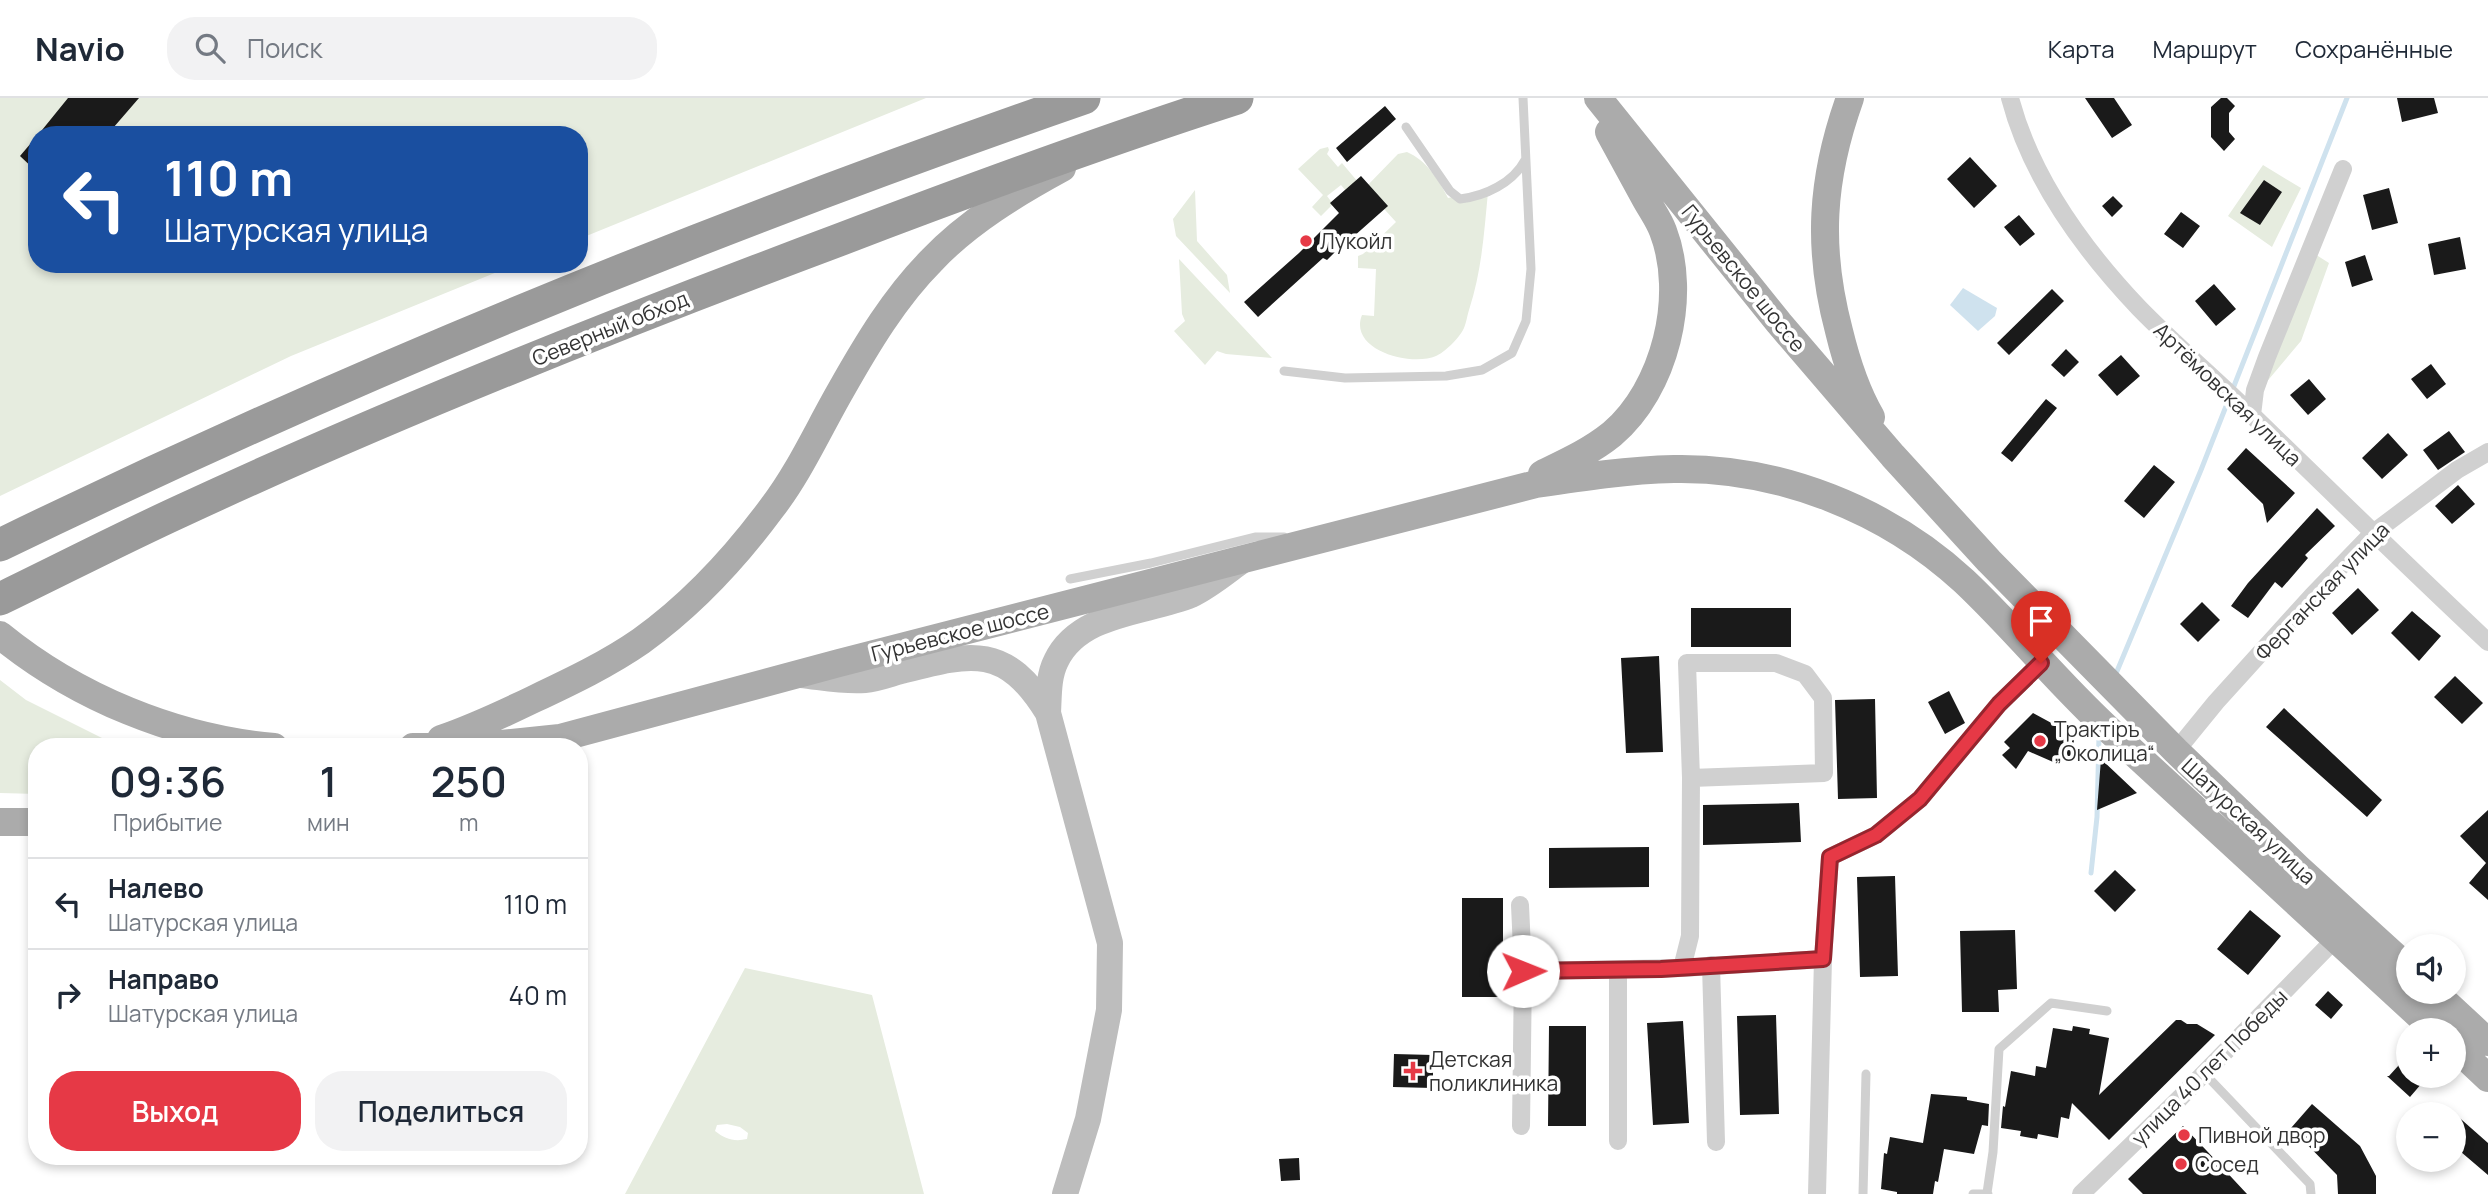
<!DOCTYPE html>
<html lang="ru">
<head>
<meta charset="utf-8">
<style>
  :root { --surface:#fff; --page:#f2f2f3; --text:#1f2937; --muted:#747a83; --line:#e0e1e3; --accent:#e63946 }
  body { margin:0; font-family:Manrope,sans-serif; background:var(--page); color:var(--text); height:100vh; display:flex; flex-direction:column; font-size:26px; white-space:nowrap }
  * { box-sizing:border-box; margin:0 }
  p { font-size:23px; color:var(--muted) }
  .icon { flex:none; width:38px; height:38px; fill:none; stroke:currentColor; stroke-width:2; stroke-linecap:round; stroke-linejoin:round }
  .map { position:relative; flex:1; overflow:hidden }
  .drawer { position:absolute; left:28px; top:640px; width:560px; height:427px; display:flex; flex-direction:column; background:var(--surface); border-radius:28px; box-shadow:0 4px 10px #0003 }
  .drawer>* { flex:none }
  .hud { position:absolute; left:28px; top:28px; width:560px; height:147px; border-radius:28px; box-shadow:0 4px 10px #0003; background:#1a4fa0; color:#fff; overflow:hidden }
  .buttons { position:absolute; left:2396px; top:836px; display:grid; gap:14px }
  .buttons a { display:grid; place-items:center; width:70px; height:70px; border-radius:50%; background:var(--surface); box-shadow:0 4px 10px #0003; font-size:35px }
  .pin { position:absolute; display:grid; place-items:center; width:60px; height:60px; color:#fff; margin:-72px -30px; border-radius:50% 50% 50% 0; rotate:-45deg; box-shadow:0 0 7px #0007 }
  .pin .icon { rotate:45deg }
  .me { position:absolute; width:77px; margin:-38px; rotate:89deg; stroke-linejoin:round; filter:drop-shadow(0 0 5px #0008) }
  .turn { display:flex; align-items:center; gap:24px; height:147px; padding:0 21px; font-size:32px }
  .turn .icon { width:91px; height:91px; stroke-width:2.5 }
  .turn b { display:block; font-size:49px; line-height:60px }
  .eta { display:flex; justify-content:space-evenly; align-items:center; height:119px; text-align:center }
  .eta b { font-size:42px; font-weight:600; line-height:49px }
  .button { display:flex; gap:14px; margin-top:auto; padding:14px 21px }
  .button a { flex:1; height:80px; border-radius:28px; background:var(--accent); color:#fff; font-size:28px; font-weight:600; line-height:80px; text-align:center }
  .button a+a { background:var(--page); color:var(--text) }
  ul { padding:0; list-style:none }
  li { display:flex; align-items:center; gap:21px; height:91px; padding:0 21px; border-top:2px solid var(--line) }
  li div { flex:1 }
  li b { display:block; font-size:26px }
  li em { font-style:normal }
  header { display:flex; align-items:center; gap:42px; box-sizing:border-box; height:98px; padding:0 35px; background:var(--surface); border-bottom:2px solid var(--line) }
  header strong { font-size:33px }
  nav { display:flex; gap:38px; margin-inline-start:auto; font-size:24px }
  .search { width:490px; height:63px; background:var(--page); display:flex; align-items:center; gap:18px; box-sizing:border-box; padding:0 24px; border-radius:28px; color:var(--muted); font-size:26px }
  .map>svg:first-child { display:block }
</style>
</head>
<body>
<header>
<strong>Navio</strong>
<div class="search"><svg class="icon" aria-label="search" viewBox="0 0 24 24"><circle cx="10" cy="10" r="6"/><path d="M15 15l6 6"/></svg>Поиск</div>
<nav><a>Карта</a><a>Маршрут</a><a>Сохранённые</a></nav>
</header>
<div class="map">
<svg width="2488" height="1096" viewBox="0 0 2488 1096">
  <rect width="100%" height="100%" fill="#fff"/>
  <path fill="#e6ecdf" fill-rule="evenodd" d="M0,0H926L579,141V37H37V166H517L291,258L0,398Z
    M1328,49L1329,52L1327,56L1338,69L1342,65L1358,84L1346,93L1341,87L1327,98L1333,106L1321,118L1312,109L1323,97L1298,71L1320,51Z
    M1407,54C1426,62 1439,82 1448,100L1471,95L1488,94C1484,135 1482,172 1469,212C1467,218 1466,227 1463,232C1459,240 1444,255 1436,258C1411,269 1348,252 1362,217L1374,218L1376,171L1358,170V158L1363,156L1396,124L1365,90L1398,56Z
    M2263,67L2301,90L2272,149L2228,118Z
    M1195,92L1197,143L1227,177L1230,195L1176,138L1173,121Z
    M2310,153L2329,165L2301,243L2264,287Z
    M1179,161L1272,260L1226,256L1217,253L1205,267L1174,233L1185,223L1182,216Z
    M0,582L26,602L120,649H37V696L0,695Z
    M745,870L872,897L924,1096H625ZM727,1026L740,1029L748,1035L747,1041C734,1044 725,1041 715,1033L717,1027Z"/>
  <path fill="#cfe2ee" d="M1963,190L1997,210L1995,218L1978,233L1950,207Z"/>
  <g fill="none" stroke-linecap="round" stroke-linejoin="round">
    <path stroke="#cfe2ee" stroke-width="5" d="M2115,578L2201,372L2347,0
      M2091,775L2097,719L2099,638"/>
  </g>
  <path fill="#1a1a1a" d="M68,0H139L107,37H38Z
    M2085,0H2114L2132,27L2112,40Z
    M2221,0H2227L2235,8L2229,15V34L2235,41L2224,53L2211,39V9Z
    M2397,0H2434L2438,15L2402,24Z
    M1385,8L1396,21L1347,64L1336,50Z
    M37,38V74L20,58Z
    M1970,59L1997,88L1974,110L1947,81Z
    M1361,78L1388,108L1353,139L1343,151L1341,148L1327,162L1323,160L1258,219L1244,204L1299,155L1339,115L1330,105Z
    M2264,82L2282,94L2260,127L2240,115Z
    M2389,90L2398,125L2372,132L2363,97Z
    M2113,98L2123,108L2112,119L2102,108Z
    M2181,114L2200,128L2183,150L2164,136Z
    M2019,117L2035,136L2020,148L2004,129Z
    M2460,139L2466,171L2434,177L2428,146Z
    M2365,157L2373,182L2352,189L2345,164Z
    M2214,186L2236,211L2216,228L2195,203Z
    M2052,191L2064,203L2009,257L1997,245Z
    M2066,251L2079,264L2064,279L2051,267Z
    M2121,257L2140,278L2117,298L2098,277Z
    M2431,266L2446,286L2427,301L2411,281Z
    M2309,281L2326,301L2308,317L2290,297Z
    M2046,301L2057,310L2012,364L2001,355Z
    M2449,333L2465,354L2438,372L2423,352Z
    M2388,335L2408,357L2382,381L2362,360Z
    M2246,350L2295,395L2267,425L2263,406L2227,371Z
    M2154,367L2175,384L2144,420L2124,403Z
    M2458,387L2475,406L2452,426L2435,408Z
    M2317,410L2335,428L2305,457L2308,460L2282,490L2275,484L2248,520L2231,508L2248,485Z
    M2358,490L2379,512L2352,537L2332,515Z
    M2202,504L2220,522L2198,544L2180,526Z
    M1691,510H1791V549H1691Z
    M2412,513L2441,538L2419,563L2391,535Z
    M1659,558L1663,654L1626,655L1621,560Z
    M2455,578L2483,605L2462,626L2434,599Z
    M1949,593L1965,625L1945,636L1928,604Z
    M1875,601L1877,700L1838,701L1835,602Z
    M2284,610L2382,702L2367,719L2266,629Z
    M2033,615L2068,634L2074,642L2072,658L2060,667L2028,653L2016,671L2002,657L2010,650L2004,644Z
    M2101,661L2137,695L2097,712Z
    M1799,705L1801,744L1703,747V707Z
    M2488,712V802L2469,785L2486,765L2460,738Z
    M1649,749V789L1549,790V750Z
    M2115,772L2136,792L2115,814L2094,793Z
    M1895,778L1898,878L1860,879L1857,779Z
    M1462,800H1503V899H1462Z
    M2250,812L2281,838L2248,877L2217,851Z
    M2015,832L2017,891L1998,892L1999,914H1962L1960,833Z
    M2328,893L2343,907L2331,921L2315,907Z
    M1776,917L1779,1016L1740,1017L1737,918Z
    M2176,922H2181L2187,926H2197L2215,937L2109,1042L2072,1005L2069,1021L2061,1019L2058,1040L2038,1036L2037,1041L2020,1038L2021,1033L2001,1030L2003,1008L2005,1009L2011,973L2035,978L2036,968L2046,970L2053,930L2072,933L2073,928L2090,931L2089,936L2109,940L2099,997Z
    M1683,923L1689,1025L1653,1027L1647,925Z
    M1549,928H1586V1028H1548Z
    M1394,956L1433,957V990L1393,989Z
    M2408,957V978H2428L2410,999L2387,978H2389Z
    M1931,996L1967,999V1002L1989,1006L1988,1028L1982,1027L1974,1056L1944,1051L1938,1084L1935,1083L1933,1096H1897V1094L1881,1091L1884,1055L1887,1056L1890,1039L1923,1045Z
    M2312,1006L2360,1048L2376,1078V1096H2338L2337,1077L2291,1030Z
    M2454,1015L2488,1045V1077L2454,1048Z
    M2183,1028L2206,1052L2247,1096H2143L2128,1081Z
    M1299,1060L1300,1082L1281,1083L1279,1061Z"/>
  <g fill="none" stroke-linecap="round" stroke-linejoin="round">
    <path stroke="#d0d0d0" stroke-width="9" d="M1406,29L1450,93L1460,101C1485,98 1513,85 1525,62
      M1284,273L1345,280L1446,278L1482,272L1512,255L1526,223L1531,171L1523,0
      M1070,481L1151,465L1255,439H1284
      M2204,975L2310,1086L2311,1096
      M1987,1095L1993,1054L1999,951L2051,905L2107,913
      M1863,1096L1866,976
      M1973,1096H1988"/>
    <path stroke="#d0d0d0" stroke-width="18" d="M2010,0C2031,80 2083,151 2139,210C2175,247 2214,280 2251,316C2329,392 2408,469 2488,544
      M2252,317L2255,292L2267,259L2343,71
      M2176,653L2216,604L2312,498L2372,436L2457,372L2488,354
      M1520,807L1523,873L1521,1028
      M1711,867L1716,1044
      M1682,870L1690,838L1691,680L1687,565H1776L1805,576L1823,600L1824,675L1691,680
      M1523,873L1682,870L1823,861
      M1618,1043V872
      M1817,1096L1823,861L1830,759L1876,737L1920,701L1999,606L2041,565
      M2081,1096L2180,1000L2342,834"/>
    <path stroke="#bdbdbd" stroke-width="26" d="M801,577C821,579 844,584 865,582C877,581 890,576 901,573C971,555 1005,545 1048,615L1110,845L1109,912L1088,1021L1065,1096
      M1048,615C1049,598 1048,579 1056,563C1079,514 1147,515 1191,497C1208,489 1225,475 1240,464"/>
    <path stroke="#ababab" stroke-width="28" d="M1598,0L1779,225L1893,358L1989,463L2176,653L2298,770L2408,870
      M1850,0C1821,81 1817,150 1839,233C1846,262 1856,293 1871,319
      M1542,376C1567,364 1591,353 1612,336C1665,291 1688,198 1663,133C1659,122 1651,111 1645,100C1633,78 1621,56 1609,34
      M0,537C76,599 175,640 274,649
      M441,641C473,630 503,616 534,601C570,584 608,566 641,543C691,507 734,461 771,411C799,375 818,332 841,292C867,246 895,199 932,162C968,124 1016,95 1062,70
      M413,649L481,648L560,640L839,565L1536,386C1582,379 1628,372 1674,371C1780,369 1887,412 1964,483C2014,530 2057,584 2108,631C2217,732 2327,832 2436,933
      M0,724H37
      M2434,894L2488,944
      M2454,948L2488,980"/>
    <path stroke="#9a9a9a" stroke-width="33" d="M0,447C352,276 714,128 1084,0
      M0,501C60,472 120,441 181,413C396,313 617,225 839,142C970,92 1103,43 1237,0"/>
  </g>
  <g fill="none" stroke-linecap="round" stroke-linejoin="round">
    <g stroke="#96252e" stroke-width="18">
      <path id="route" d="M1523,873L1661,871L1823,861L1830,759L1876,737L1920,701L1999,606L2041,565"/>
    </g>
    <use href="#route" stroke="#e63946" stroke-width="12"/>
  </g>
  <g fill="#e63946" stroke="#fff" stroke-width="2.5">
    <circle cx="1306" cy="143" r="7"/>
    <circle cx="2040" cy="643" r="7"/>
    <path d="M1409.5 962.5h7v7h7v7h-7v7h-7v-7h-7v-7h7z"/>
    <circle cx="2184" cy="1037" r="7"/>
    <circle cx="2181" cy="1066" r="7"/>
  </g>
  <g text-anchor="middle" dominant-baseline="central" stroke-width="7" stroke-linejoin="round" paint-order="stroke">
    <g font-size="21" fill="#333" stroke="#fff" text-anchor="start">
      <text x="1320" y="143">Лукойл</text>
      <text x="2054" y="631">Трактiръ<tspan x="2054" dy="24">„Околица“</tspan></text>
      <text x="1429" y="961">Детская<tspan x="1429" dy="24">поликлиника</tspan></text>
      <text x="2198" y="1037">Пивной двор</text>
      <text x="2195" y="1066">Сосед</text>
    </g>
    <g font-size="21" fill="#333" stroke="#fff">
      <text transform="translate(1744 180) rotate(51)">Гурьевское шоссе</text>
      <text transform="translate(610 230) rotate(-22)">Северный обход</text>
      <text transform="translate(2228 296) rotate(44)">Артёмовская улица</text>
      <text transform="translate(2322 493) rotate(-46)">Ферганская улица</text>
      <text transform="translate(960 534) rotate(-14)">Гурьевское шоссе</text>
      <text transform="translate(2249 723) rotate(43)">Шатурская улица</text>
      <text transform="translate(2209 969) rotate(-45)">улица 40 лет Победы</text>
    </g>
  </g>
</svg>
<div class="buttons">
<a><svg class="icon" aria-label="sound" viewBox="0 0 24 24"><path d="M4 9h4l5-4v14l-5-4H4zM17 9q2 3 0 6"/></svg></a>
<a>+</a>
<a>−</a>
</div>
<div class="pin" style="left:2041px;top:565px;background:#d93025"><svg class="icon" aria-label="arrive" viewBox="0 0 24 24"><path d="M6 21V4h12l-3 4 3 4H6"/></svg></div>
<svg class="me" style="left:1523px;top:873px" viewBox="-20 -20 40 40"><circle r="19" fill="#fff"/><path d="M0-13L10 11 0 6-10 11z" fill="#e63946"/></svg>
<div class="hud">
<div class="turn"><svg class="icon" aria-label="left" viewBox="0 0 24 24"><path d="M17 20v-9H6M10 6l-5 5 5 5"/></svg><div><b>110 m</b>Шатурская улица</div></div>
</div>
<section class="drawer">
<div class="eta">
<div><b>09:36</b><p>Прибытие</p></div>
<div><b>1</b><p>мин</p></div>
<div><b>250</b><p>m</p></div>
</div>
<ul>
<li><svg class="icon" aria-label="left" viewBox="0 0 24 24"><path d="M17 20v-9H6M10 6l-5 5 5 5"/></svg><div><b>Налево</b><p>Шатурская улица</p></div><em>110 m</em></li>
<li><svg class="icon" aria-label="right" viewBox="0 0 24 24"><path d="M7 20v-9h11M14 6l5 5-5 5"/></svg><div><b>Направо</b><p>Шатурская улица</p></div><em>40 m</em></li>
</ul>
<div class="button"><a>Выход</a><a>Поделиться</a></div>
</section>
</div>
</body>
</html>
